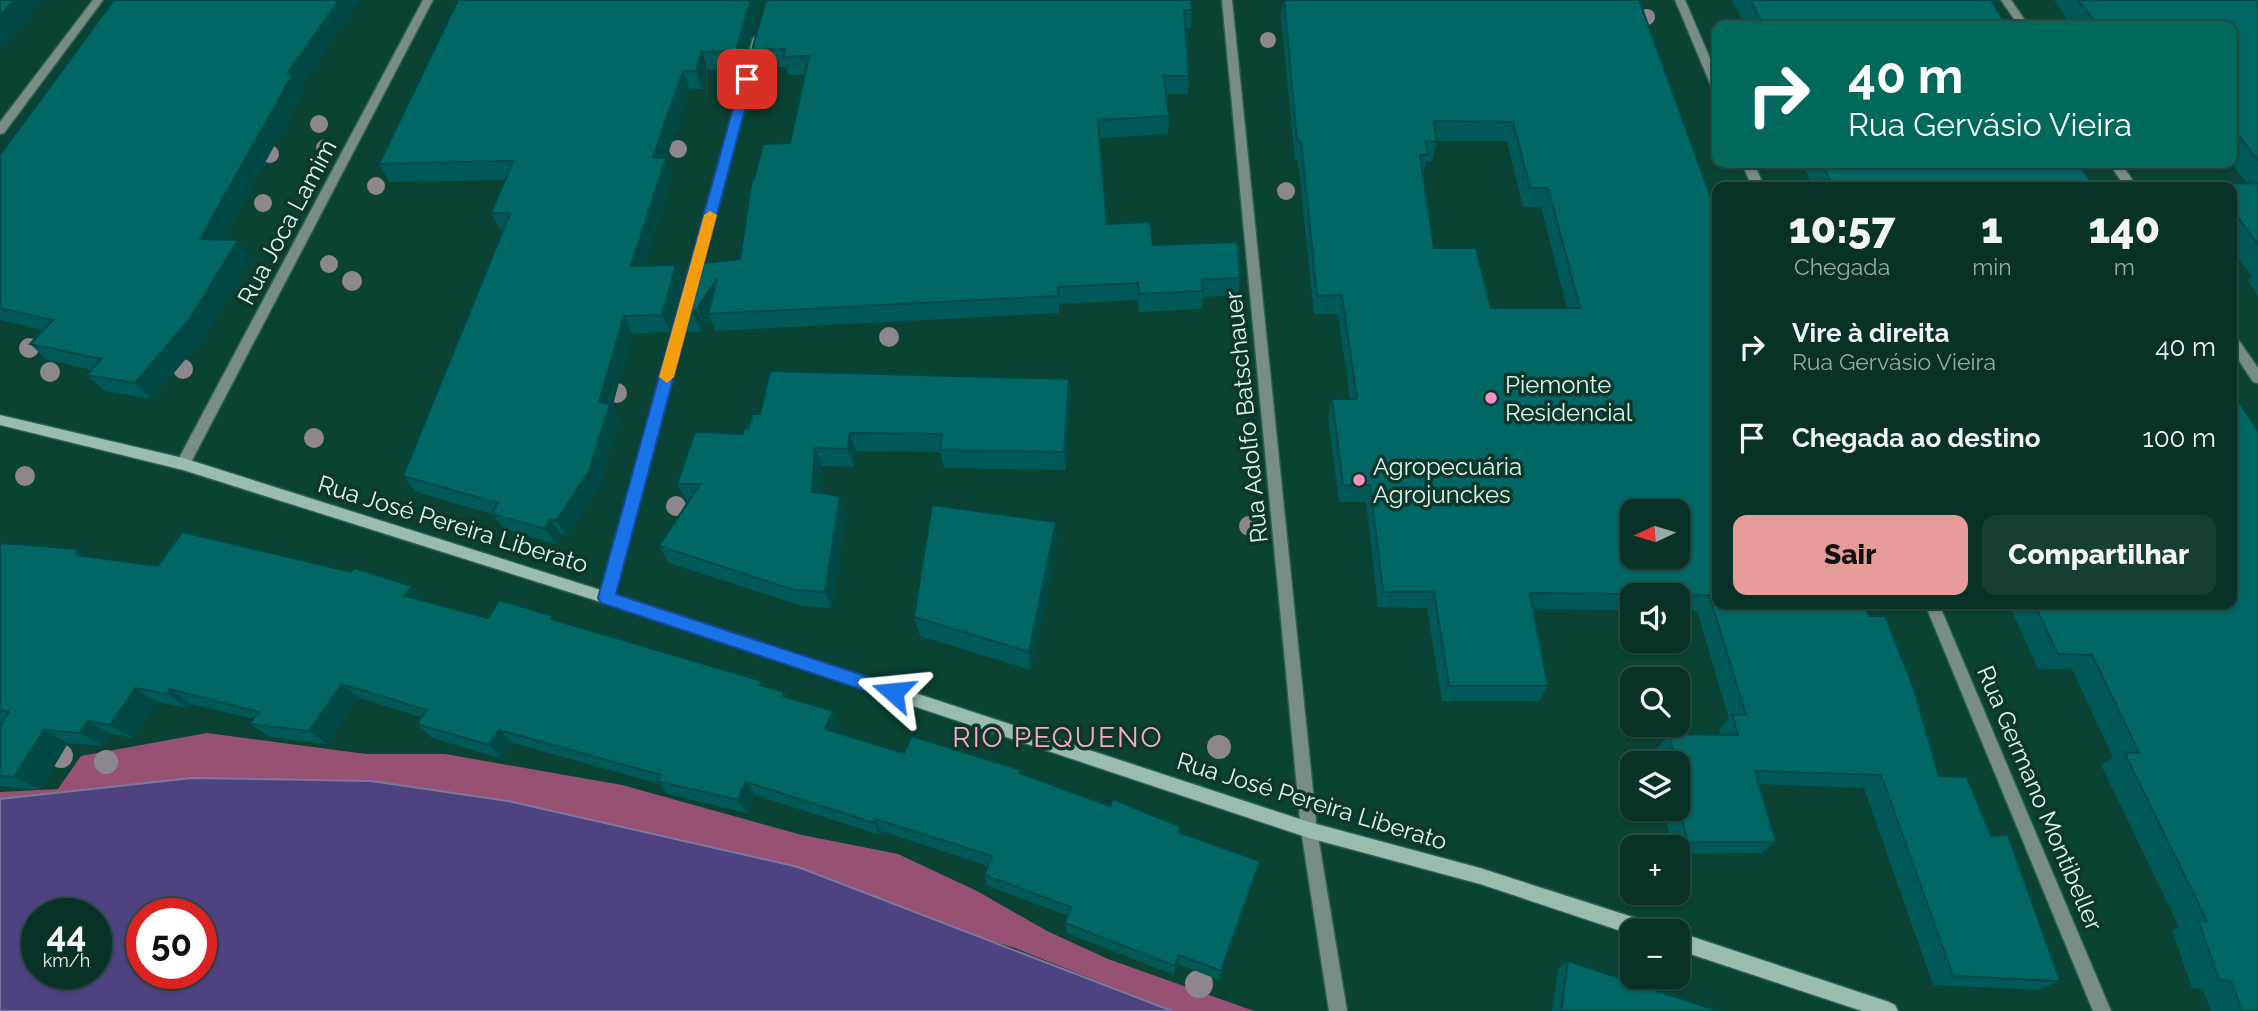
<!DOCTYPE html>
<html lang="pt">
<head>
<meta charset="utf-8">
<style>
  :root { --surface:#083227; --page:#163e33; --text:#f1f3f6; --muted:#98aaa7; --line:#294d44; --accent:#e69b98 }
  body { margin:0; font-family:Raleway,sans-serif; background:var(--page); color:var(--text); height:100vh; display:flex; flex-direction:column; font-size:26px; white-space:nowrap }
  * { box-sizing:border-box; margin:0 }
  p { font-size:23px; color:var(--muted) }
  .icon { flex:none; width:38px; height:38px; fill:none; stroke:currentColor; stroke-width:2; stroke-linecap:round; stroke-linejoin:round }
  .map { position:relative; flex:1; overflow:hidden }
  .details { position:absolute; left:1712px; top:182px; width:525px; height:427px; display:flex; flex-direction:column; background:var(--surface); border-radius:14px; box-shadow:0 2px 5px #0004,0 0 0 2px var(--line) }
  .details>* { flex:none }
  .guide { position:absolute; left:1712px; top:21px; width:525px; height:147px; border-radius:14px; box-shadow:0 2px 5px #0004,0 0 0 2px var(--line); background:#00695c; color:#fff; overflow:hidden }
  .needle { width:46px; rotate:266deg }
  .fabs { position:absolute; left:1620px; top:499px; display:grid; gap:14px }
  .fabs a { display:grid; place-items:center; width:70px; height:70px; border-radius:14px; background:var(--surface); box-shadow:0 2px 5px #0004,0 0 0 2px var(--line); font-size:35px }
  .speed { position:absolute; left:21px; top:898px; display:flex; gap:14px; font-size:35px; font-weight:700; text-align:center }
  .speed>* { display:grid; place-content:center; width:91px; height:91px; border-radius:50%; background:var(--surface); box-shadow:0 2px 5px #0004,0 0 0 2px var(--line); line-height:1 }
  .speed small { font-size:18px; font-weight:400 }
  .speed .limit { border:10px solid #d22; background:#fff; color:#111 }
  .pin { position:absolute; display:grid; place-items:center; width:60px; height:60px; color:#fff; margin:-30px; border-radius:14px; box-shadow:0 4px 10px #0006 }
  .me { position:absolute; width:77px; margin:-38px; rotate:288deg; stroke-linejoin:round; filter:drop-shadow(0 0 5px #0008) }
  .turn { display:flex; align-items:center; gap:24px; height:147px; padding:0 21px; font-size:32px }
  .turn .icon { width:91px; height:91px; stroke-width:2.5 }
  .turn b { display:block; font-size:49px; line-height:60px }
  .eta { display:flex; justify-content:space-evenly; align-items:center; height:119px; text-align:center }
  .eta b { font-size:42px; font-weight:800; line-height:49px }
  .primary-button { display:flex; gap:14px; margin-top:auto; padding:14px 21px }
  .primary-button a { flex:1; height:80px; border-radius:14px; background:var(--accent); color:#111; font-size:28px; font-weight:800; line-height:80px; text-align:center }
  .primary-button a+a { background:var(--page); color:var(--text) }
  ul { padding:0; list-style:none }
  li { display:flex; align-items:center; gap:21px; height:91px; padding:0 21px }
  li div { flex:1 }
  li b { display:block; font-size:26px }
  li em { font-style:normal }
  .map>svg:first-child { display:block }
</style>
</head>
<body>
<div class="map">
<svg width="2258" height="1011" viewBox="0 0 2258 1011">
  <rect width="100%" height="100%" fill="#0a4234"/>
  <path fill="#975273" d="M207,733L366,754H445L622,785L802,835L898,854L977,891L1047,931L1108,959L1254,1011H1172L1015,948L508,801L371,781L192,778L0,799V792L58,789L81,756Z"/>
  <path fill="#4f4280" stroke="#7a79a1" stroke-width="2" fill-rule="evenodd" d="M192,778L371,781L508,801L798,867L1172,1011H0V799ZM37,914H96V973H37ZM142,914H201V973H142Z"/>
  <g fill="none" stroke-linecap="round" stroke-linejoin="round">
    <g stroke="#2c5f52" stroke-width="3">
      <path id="minor" d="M93,0H103L4,133L0,134V122Z
        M423,0H433L188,468H178L176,464L178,460Z
        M1675,0H1685L1717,75V91L1712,88Z
        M2001,0H2011L2029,26H2019Z
        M758,35L763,38L698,282L692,286L686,282L753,38Z
        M1742,163H1754L1764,187H1752Z
        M2109,163H2121L2137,187H2125Z
        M687,297L693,302L614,598L612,603L607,604L602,603L600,598L681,302Z
        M2231,333L2235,335L2258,368V383L2253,382L2231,348Z
        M1925,604H1939L2111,1011H2093Z"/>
    </g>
    <g stroke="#2c5f52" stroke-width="3">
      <path id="tertiary" d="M1222,0H1232L1317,830L1347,1011H1329L1301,830Z"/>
    </g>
    <g stroke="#2c5f52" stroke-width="3">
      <path id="secondary" d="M0,415L183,458L607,592L1309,822L1480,868L1648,922L1654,925L1657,931H1633V935L1480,884L1309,838L607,604L183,470L0,425Z
        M1678,932L1889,1002L1895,1005L1898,1011H1862L1678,950Z"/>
    </g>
    <use href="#minor" fill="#778d85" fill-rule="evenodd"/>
    <use href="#tertiary" fill="#778d85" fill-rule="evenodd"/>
    <use href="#secondary" fill="#99bcaf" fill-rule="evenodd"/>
  </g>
  <g fill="#8e868e">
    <circle cx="1647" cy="17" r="8"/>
    <circle cx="1268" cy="40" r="8"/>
    <circle cx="319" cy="124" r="9"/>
    <circle cx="325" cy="148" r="9"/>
    <circle cx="678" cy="149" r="9"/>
    <circle cx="270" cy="154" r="9"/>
    <circle cx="376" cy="186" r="9"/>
    <circle cx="1286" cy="191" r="9"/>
    <circle cx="263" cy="203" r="9"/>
    <circle cx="329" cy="264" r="9"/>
    <circle cx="352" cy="281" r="10"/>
    <circle cx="889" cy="337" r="10"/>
    <circle cx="29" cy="348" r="10"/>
    <circle cx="183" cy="369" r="10"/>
    <circle cx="50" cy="372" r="10"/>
    <circle cx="617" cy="393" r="10"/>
    <circle cx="314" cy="438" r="10"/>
    <circle cx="25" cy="476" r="10"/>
    <circle cx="676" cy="506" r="10"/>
    <circle cx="1249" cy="526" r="10"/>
    <circle cx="1219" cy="747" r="12"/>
    <circle cx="61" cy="756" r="12"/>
    <circle cx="106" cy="762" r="12"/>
    <circle cx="1199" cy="984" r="14"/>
  </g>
  <path fill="#005956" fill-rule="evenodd" d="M458,0H761L741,69L708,70L702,89H690L666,159L673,176L644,265H676L683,282L670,332L632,334L612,408L619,421L599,487L567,536L561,534L556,544L504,529L492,514L416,492L403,476L502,231H501L491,213L505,180L390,182L379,164Z
    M1283,0H1639L1717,214V604L1869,616L1939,776L1991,836L2060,981L2037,990L1933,985L1864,788L1759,784L1776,842L1761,853L1678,854V847H1673L1663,808H1678V763H1661L1657,748L1669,734H1720L1719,729L1729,719L1697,611L1678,610V595H1633V610L1533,609L1548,686L1539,701H1442L1427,608L1378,607L1366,502H1339L1328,417L1332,399H1350L1338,314H1314L1298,160H1295L1281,16ZM1437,141H1507L1523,207H1541L1567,308H1491L1434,248L1423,174L1427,161H1432Z
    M1732,0H1991L2007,26H1745Z
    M2054,0H2258V296L2248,281L2252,277L2231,248V187H2210L2213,184L2247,183L2231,163V26H2073Z
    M1192,10L1191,28H1186L1189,76L1188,94H1166L1169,116L1168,134L1100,138L1107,224L1153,245L1240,278L1238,295L1203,297L1202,309L1139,312L1138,300L1059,304V313L715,331L710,318L701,332H687L680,315L740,259L754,179L790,143L805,75H788L786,67L758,68L752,50Z
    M301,87L304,91L223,240H238L252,257L204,337L152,399L105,391L87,375L92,370L47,360L30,344L43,330L0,320V155Z
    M1802,163H2078L2094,187H1813Z
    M1069,379L1071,397L1066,470L944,468L940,452L856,451L854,467L822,466L820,493L840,496L846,513L832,608L802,606L669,563L659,546L689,501H687L677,484L743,434L760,414Z
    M1058,542L1031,670L920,636L914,617Z
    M0,543L79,549L89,557L158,566L412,586L427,602L488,618L556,620L762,681L765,687L784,692L787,697L833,711L840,725L836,733L904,753L1021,770L1022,774L1260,861L1219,980L1178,964L1174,975L1067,933L1065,923L1068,916L988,886L984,875L988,866L881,831L880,835L755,795L747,813L668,794L660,784L513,743L503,759L432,738L417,724L421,717L359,698L327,744L270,737L250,724L253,719L191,704L188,708L156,702L133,738L111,734L103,746L68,743L40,790L0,786V726L2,723H0Z
    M2013,604H2231L2258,1011H2211L2203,990L2192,988L2172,930L2179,927L2101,765L2113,758L2072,669H2038L2010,607Z
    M1568,961L1718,1011H1552L1558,969Z"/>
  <path fill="#004846" d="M14,0H43L0,52V16Z
    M339,0H361L301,87L304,91L214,256L200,239L287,74Z
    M751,0H761L741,69L736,51Z
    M702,52L708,70L702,89L696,71Z
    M683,71L690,89L666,159L673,176L639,283L631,266L653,157Z
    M238,240L252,257L204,337L152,399L135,383Z
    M676,265L683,282L670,332L662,315Z
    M717,279L708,314L710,318L701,332L693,314Z
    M624,316L632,334L612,408L619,421L599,487L567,536L556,521L599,402Z
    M1069,379L1071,397L1066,470L1064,452Z
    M850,433L856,451L854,467L848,449Z
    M815,448L822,466L818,509L812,492Z
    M840,496L846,513L832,608L825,592Z
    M550,519L561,534L556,544L545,529Z
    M1056,522L1058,542L1031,670L1029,652Z
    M79,549L100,565L75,555Z
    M412,586L427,602L405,596Z
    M342,684L359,698L327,744L309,731Z
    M135,688L156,702L133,738L110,725Z
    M170,689L191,704L188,708L168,694Z
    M833,711L840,725L832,743L825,729Z
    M88,721L111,734L103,746L80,733Z
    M44,730L68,743L40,790L14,777Z
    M499,730L513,743L503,759L489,745Z
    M746,782L755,795L747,813L738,800Z
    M875,819L881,831L880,835L874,823Z
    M1260,861L1257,873L1219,980L1221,971Z
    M1179,955L1178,964L1174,975L1175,966Z"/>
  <path fill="#006764" stroke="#004846" stroke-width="2" fill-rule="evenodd" d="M0,0H14L0,16Z
    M114,0H339L287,74H293L200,239L238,240L189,320L135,383L87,375L101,359L30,344L53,320L0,308V155Z
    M458,0H751L736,51L702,52L696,71H683L653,157L666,158L631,266L676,265L662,315L624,316L599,402L610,404L589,471L556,521L550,519L545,529L492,514L498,503L403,476L510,213H491L513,161L379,164Z
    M766,0H1191L1192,10H1184L1189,76H1164L1169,116L1098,120L1107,224L1150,222L1153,245L1238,242L1240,278L1202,280L1203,291L1139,294L1138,283L1058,287V296L708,314L717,279L693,314L680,315L694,264L740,259L752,179H754L763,144L790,143L809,56L783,57L785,49L752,50Z
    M1284,0H1639L1717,214V304H1711L1717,318V604H1865L1869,616H1885L1914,689L1939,776L1967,777L1991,836L2008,835L2060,981L1953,976L1881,775L1755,771L1776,842H1688L1678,804V763H1676L1669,734L1738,735L1732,715H1746L1709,595L1530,593L1548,686H1449L1434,592H1383L1370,485H1343L1332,399H1357L1342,295L1317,296L1301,141H1297ZM1434,121L1513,122L1530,188H1548L1580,308H1491L1476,248H1434L1420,155H1428L1426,141L1437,142ZM1633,511H1678V556H1633Z
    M1750,0H1991L2007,26H1764Z
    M2078,0H2258V160L2231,126V26H2098Z
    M1822,163H2078L2094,187H1833Z
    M2258,183V245L2231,208V187H2216L2213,184Z
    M770,371L1069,379L1064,452L940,450L942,434L850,433L848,449L815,448L812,492L840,496L825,592L794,590L659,546L700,484H677L695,432L743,434L744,428L748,429L753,414H760Z
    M2231,390L2258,431V1011H2242L2231,981L2219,980L2198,920L2207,921L2124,752L2139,753L2092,655L2058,654L2034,604H2231Z
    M932,505L1056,522L1029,652L914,617Z
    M182,532L351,572L354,568L412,586L405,596L488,618L499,600L553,616L551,619L762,681L760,685L784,692L783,696L833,711L825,729L904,753L912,736L1021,770L1019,773L1110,806L1113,799L1181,827L1178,832L1260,861L1221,971L1179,955L1175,966L1065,923L1071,907L984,875L992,856L875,819L874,823L746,782L738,800L657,781L661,775L499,730L489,745L417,724L426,710L342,684L309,731L250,724L258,712L170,689L168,694L135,688L110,725L88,721L80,733L44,730L14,777L0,776V726L9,711H0V543L79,549L75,555L158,566Z
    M1568,961L1718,1011H1561Z"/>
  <path fill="#1a73e8" stroke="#114b97" stroke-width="2" d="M747,75L753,79L616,594L899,687L901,692L899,698L893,700L607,605L601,603L598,598L741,79Z"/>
  <path fill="#f59e0b" d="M710,211L717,215L674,377L667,383L659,377L704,215Z"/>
  <g fill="#fc8fc2" stroke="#0e362b" stroke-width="2.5">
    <circle cx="1491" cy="398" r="7"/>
    <circle cx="1359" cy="480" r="7"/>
  </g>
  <g text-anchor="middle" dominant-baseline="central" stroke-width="7" stroke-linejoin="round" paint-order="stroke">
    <g font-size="24" fill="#ddf8ee" stroke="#0e362b">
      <text transform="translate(287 222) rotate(-62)">Rua Joca Lamim</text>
      <text transform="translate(1246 417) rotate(-96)">Rua Adolfo Batschauer</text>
      <text transform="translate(453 524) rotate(17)">Rua José Pereira Liberato</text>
      <text transform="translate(2040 798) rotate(67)">Rua Germano Montibeller</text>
      <text transform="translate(1312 801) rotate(17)">Rua José Pereira Liberato</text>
    </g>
    <g font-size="24" fill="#ddf8ee" stroke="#0e362b" text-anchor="start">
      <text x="1505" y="384">Piemonte<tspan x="1505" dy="28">Residencial</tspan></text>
      <text x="1373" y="466">Agropecuária<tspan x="1373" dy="28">Agrojunckes</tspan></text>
    </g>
    <g font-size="28" letter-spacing="2" fill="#f7aacc" stroke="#0e362b">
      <text x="1058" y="737">RIO PEQUENO</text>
    </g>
  </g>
</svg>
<div class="fabs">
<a><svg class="needle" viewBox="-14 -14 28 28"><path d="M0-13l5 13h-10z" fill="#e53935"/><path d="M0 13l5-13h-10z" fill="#98aaa7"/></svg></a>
<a><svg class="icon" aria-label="sound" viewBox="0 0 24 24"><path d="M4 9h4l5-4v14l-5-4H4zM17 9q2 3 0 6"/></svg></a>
<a><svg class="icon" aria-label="search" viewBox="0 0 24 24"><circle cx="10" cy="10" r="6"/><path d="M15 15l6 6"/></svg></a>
<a><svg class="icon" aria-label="layers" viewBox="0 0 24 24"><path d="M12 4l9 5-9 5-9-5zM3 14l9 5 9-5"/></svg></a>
<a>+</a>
<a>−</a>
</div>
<div class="speed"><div>44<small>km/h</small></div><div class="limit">50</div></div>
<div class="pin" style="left:747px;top:79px;background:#d93025"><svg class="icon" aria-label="arrive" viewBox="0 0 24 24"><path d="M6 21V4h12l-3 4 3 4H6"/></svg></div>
<svg class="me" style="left:893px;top:692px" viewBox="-20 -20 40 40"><path d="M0-17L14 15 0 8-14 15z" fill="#1a73e8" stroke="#fff" stroke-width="4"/></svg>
<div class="guide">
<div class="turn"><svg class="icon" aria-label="right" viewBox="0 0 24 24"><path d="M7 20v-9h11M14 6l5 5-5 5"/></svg><div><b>40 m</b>Rua Gervásio Vieira</div></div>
</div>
<section class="details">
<div class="eta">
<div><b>10:57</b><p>Chegada</p></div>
<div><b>1</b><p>min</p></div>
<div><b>140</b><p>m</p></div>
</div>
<ul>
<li><svg class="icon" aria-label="right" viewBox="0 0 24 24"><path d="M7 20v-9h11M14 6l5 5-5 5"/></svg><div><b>Vire à direita</b><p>Rua Gervásio Vieira</p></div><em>40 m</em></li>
<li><svg class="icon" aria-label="arrive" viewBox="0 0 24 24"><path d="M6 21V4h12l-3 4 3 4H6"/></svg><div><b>Chegada ao destino</b></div><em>100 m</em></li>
</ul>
<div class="primary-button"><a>Sair</a><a>Compartilhar</a></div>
</section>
</div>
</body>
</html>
